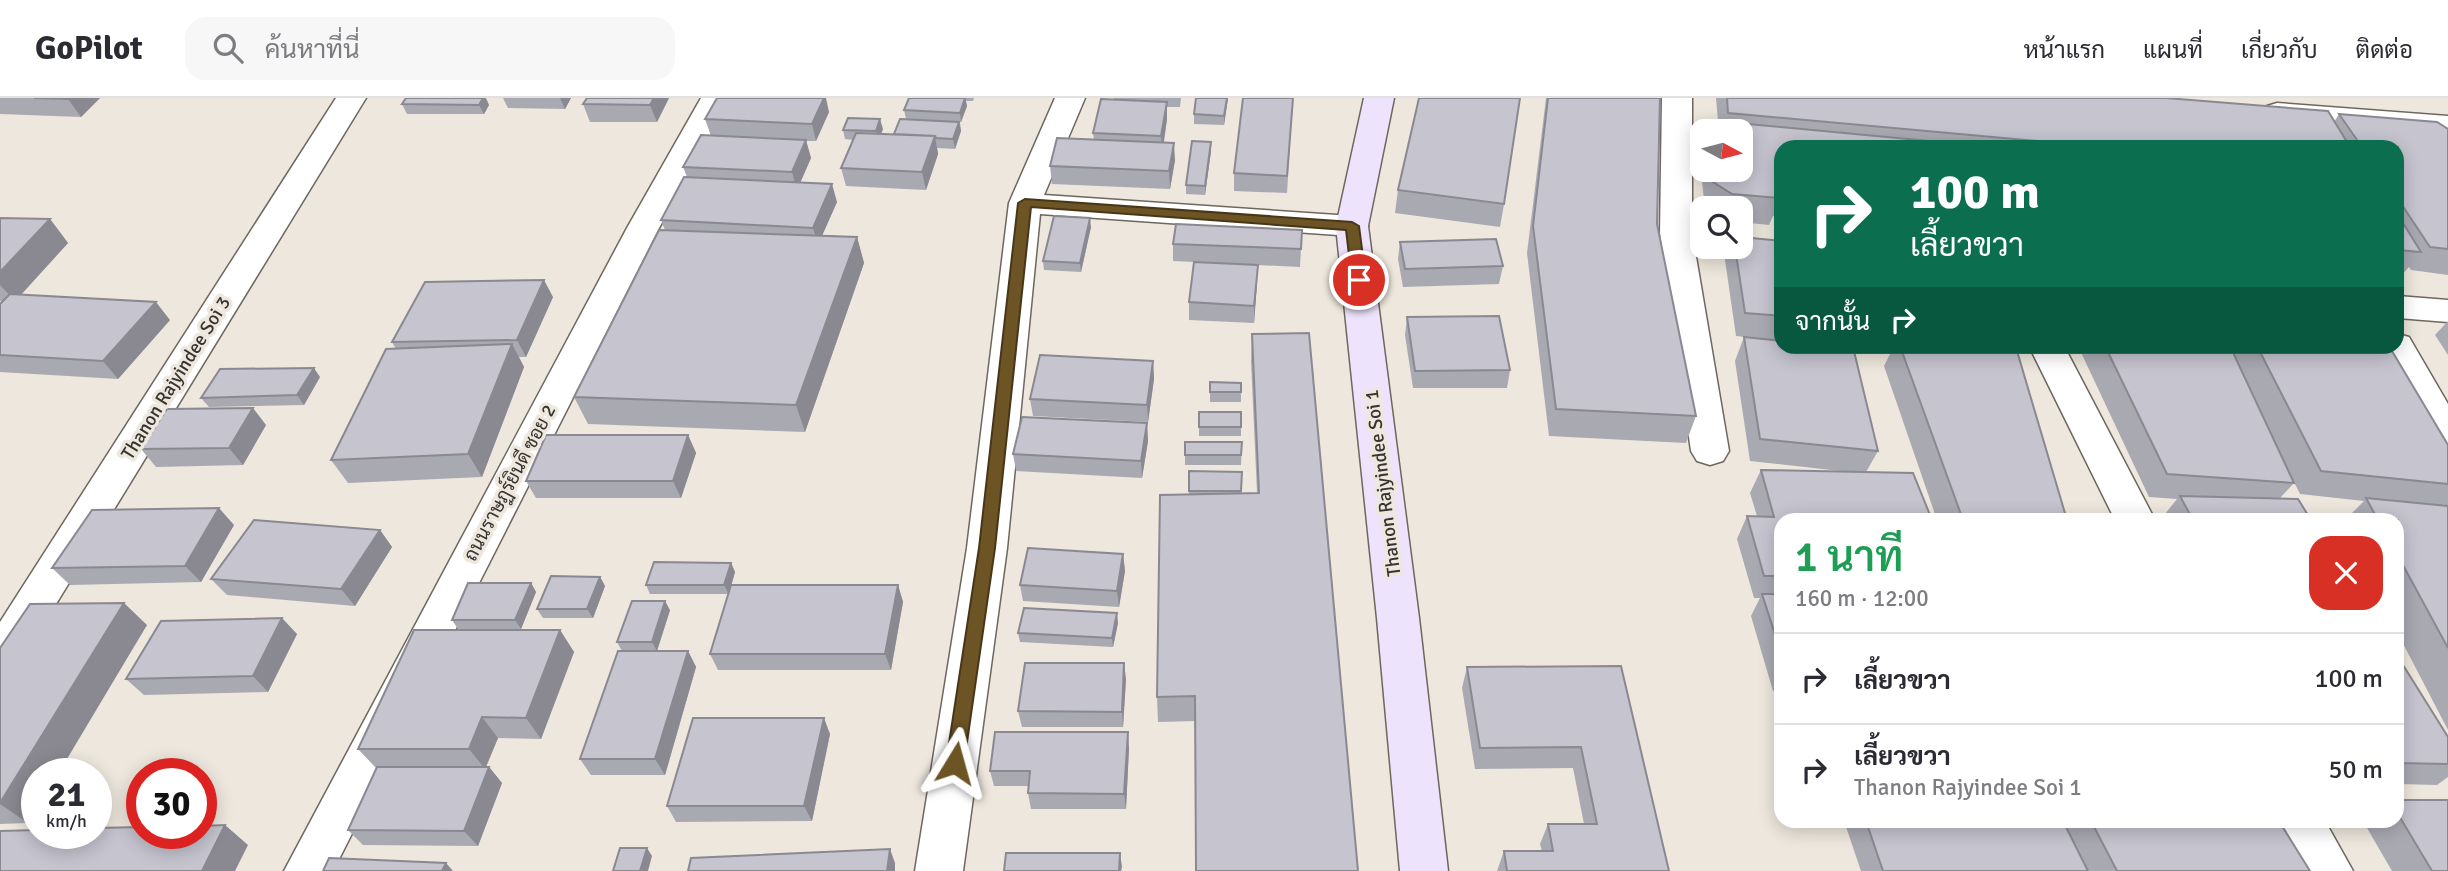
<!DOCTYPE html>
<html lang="th">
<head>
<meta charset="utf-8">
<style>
  :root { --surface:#fff; --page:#f7f7f7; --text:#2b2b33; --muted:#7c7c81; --line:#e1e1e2 }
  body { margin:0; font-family:Signika,Sarabun,sans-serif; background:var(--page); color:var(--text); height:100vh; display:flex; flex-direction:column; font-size:26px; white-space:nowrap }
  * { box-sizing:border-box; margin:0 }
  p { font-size:23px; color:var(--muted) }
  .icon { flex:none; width:38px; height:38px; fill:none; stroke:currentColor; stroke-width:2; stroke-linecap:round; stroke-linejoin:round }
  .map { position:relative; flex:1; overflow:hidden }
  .drawer { position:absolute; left:1774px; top:415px; width:630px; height:315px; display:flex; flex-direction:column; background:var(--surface); border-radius:21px; box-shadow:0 4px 18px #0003 }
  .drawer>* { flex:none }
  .hud { position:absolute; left:1774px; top:42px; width:630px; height:214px; border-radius:21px; box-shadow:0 4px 18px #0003; background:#0b6e4f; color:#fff; overflow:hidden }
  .needle { width:46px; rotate:97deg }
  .buttons { position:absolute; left:1690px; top:21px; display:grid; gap:14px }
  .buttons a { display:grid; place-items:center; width:63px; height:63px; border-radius:14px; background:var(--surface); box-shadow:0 4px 18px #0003; font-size:35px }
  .speed { position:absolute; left:21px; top:660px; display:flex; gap:14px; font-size:35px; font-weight:700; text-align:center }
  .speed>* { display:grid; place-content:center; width:91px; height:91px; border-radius:50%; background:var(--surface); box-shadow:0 4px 18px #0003; line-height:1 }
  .speed small { font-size:18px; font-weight:400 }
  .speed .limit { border:10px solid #d22; background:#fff; color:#111 }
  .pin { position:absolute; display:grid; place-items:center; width:60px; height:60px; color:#fff; margin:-30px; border:4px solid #fff; border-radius:50%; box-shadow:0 2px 7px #0007 }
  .me { position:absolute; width:77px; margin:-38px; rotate:8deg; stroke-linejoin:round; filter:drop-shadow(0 0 5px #0008) }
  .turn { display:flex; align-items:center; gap:24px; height:147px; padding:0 21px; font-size:32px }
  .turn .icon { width:91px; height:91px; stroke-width:2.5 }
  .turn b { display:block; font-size:49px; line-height:60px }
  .then { display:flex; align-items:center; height:66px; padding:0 21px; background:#0003; gap:14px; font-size:26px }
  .round { display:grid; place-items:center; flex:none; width:74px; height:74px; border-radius:21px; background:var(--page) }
  .head { display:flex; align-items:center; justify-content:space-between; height:119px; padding:0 21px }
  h1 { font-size:42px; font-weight:600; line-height:52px; color:#1e9e55 }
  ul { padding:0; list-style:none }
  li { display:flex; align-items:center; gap:21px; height:91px; padding:0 21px; border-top:2px solid var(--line) }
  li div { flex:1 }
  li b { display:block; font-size:26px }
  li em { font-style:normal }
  header { display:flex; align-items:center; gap:42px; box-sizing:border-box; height:98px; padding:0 35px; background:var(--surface); border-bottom:2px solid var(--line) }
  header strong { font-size:33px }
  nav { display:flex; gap:38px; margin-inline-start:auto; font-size:24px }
  .search { width:490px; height:63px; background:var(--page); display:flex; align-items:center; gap:18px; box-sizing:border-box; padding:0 24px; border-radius:21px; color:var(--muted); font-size:26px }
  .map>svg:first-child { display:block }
</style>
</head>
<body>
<header>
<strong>GoPilot</strong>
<div class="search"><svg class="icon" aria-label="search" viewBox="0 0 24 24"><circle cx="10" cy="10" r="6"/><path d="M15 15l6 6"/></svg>ค้นหาที่นี่</div>
<nav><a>หน้าแรก</a><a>แผนที่</a><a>เกี่ยวกับ</a><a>ติดต่อ</a></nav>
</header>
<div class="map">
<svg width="2448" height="773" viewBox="0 0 2448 773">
  <rect width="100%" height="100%" fill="#ede7dd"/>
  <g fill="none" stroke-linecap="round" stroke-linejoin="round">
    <g stroke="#6d675e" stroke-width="3">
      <path id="street" d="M336,0H366L15,573L0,578V524Z
        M701,0H731L659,130L333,773H284L627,130Z
        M1055,0H1085L1044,97L1352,118L1363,121L1368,128L1363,135L1352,138L1040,116L1007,450L963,773H915L967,450L1009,105Z
        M1662,0H1692V135L1729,353L1723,363L1710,367L1697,363L1691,353L1660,135Z
        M2277,5L2448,18V36L2267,20L2262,14L2267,8Z
        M2398,198L2448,202V224L2398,220Z
        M2398,236L2409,239L2448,306V352L2435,348L2380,248H2398Z
        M2029,248H2064L2155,422H2115Z
        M2276,723H2325L2353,773H2303Z"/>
    </g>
    <g stroke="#6d675e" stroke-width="3">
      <path id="secondary" d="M1364,0H1394L1368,128L1419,520L1448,773H1400L1377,520L1336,128Z"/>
    </g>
    <use href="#street" fill="#fff" fill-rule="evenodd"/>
    <use href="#secondary" fill="#ede3fd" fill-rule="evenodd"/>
  </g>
  <path fill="#a9a9b2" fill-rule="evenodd" d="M0,0H100L81,19L0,16Z
    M503,0H571L565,11L508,10Z
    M669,0L657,24H590L583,6Z
    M909,0H974L973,3H966L967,8L961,24H960L961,33L955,51L937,50L938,56L926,92L846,88L841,70L853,42L845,41L843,32L883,31L881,36H894L906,21L904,12Z
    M1114,0H1181L1180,9H1167V21L1164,44L1175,62L1170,91L1052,86L1050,68L1094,41L1093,35Z
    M1196,0H1228L1224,27L1194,26V16Z
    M1293,0L1287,95L1234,93V75Z
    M1546,0H1660L1657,126L1696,318L1686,345L1549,338L1527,155Z
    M1716,0H2166L2334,24L2339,16L2448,31V177L2411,172L2409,169L2398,181V49H1782V119L1773,118L1769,127L1741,124V110H1705L1698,49L1706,22L1718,23ZM1703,33H1741V72H1703Z
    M402,6L489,7L484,16H407Z
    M829,14L816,43H806L811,60L800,85L837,104L822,137L857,139L864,165L805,334L588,326L574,299L665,132L661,122L687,79L683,69L711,38L705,21Z
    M1211,53L1205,97L1186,96V87Z
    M1398,92L1504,106L1500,129L1395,115Z
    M0,120L50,121L68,145L21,197L170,222L118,281L0,274V206L3,203H0Z
    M1091,129L1081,174L1044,172L1043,163Z
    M1302,132L1300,169L1173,163V146Z
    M1782,143V243L1736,238L1725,162L1730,149H1741Z
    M1400,144L1503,168L1499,186L1403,189L1398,161Z
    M1257,185L1254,225L1189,222V204Z
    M553,199L526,259H519L524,269L482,379L348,385L331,362L396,251L392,244Z
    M1407,219L1510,272L1507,290H1413L1405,237Z
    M2448,223V257L2435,237Z
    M1309,235L1196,623L1158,624L1157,599L1189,397V373L1242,374L1241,396L1257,395L1251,263L1252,236Z
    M1744,239L1782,248H2022L2018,255L2067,422H1937L1884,268L1891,254L1853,250L1878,353L1866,374L1782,422V593H1773L1751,518L1760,500H1754L1737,441L1747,418H1757L1750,395L1761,372L1849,374L1750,363L1735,263Z
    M2078,248H2389L2448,347V632L2398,536V422H2345L2364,403L2300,396L2283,362L2294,385L2280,400L2311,422H2162L2161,421L2177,401L2149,399Z
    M1153,263L1154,281L1148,324L1033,318L1030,301Z
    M320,279L304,307L209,309L201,300Z
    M1210,284L1241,285V304H1210Z
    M1199,314H1241V338H1199Z
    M1147,325L1148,343L1142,380L1016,373L1013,356Z
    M266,327L243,367L156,369L141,351Z
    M688,337L696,355L681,400H536L526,383Z
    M1185,344H1242L1241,367H1185Z
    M234,427L201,484L70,487L52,470Z
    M380,432L392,449L355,508L227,497L211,481Z
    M1123,456L1125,473L1119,509L1023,503L1020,487Z
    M731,465L735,474L731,487H898L903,504L891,572H718L710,556L728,496H650L646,487Z
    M600,479L605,488L593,520H543L537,511Z
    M531,485L536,494L521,531H458L452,522Z
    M670,512L657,553H688L696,569L665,677H591L580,661L622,553L617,544Z
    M1118,525L1113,549L1020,544L1018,535Z
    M147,527L37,676V710L28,725L0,726V550Z
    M560,532L574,554L541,641L498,640L486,669H489L502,685L478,748L363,747L348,732L376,670L358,651Z
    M297,536L268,594L144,597L126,581Z
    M2398,559L2448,639V679L2437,687L2398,686Z
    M1621,568L1669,773H1497L1504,753H1542L1540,746L1548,726H1584L1573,670L1475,671L1462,590L1467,569Z
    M1126,581L1123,629H1022L1018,613Z
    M830,636L812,723L676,724L667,708Z
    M1129,650L1126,711H1031L1028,695L1029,688H994L990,673Z
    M2398,702L2448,773H2392L2363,723H2398Z
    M1844,723H2279L2310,773H1861Z"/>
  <path fill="#8a8991" d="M69,0H100L81,19L68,1Z
    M483,0H486L489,7L484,16L479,7Z
    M560,0H571L565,11Z
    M654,0H669L657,24L650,7Z
    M824,0H826L829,14L816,43L812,26Z
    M965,0L967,8L961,24L960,15Z
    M1227,0H1228L1224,27V18Z
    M1167,4V21L1162,55L1161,38Z
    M880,21L883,31L878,43L876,33Z
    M959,24L961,33L955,51L953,41Z
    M935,38L938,56L926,92L922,74Z
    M806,42L811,60L797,92L792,74Z
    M1211,44V53L1205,97V88Z
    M1174,45L1175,62L1170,91L1169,73Z
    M832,86L837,104L818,147L813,130Z
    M1090,120L1091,129L1081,174L1080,165Z
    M50,121L68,145L15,203L0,187V174Z
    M857,139L864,165L805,334L796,307Z
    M1258,167L1257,185L1254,225V208Z
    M544,182L553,199L526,259L517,242Z
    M156,204L170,222L118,281L103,263Z
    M512,246L524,269L482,379L468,356Z
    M1153,263L1154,281L1148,324L1147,307Z
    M314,270L320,279L304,307L297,297Z
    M253,310L266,327L243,367L229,350Z
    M1147,325L1148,343L1142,380L1141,363Z
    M688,337L696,355L681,400L673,383Z
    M219,410L234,427L201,484L185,468Z
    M380,432L392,449L355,508L341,491Z
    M1123,456L1125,473L1119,509L1117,493Z
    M731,465L735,474L729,496L724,487Z
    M600,479L605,488L593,520L587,511Z
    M531,485L536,494L521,531L515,522Z
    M898,487L903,504L891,572L885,556Z
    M665,503L670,512L657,553L652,544Z
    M124,505L147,527L58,676H37V710L28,725L0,706Z
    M1117,515L1118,525L1113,549L1112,540Z
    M282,520L297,536L268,594L253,578Z
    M560,532L574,554L541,641L526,620Z
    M688,553L696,569L665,677L655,661Z
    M1124,565L1126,581L1123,629L1122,614Z
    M482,619L498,640L485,671L469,651Z
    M824,620L830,636L812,723L804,708Z
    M1128,634L1129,650L1126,711L1124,696Z
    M489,669L502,685L478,748L464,733Z
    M225,727L248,747L235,773H202Z
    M647,750L652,758L648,773H640Z
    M890,751L895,765V773H887Z
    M1120,755L1122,769L1121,773H1119Z
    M446,765L453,773H442Z"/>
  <path fill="#c5c4cf" stroke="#8a8991" stroke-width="2" d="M34,0H69L68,1Z
    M406,0H483L479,7L402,6Z
    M587,0H654L650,7L583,6Z
    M717,0H824L812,26L705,21Z
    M909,0H965L960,15L904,12Z
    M1196,0H1227L1224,18L1194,16Z
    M1243,0H1293L1287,78L1234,75Z
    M1419,0H1520L1504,106L1398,92Z
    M1548,0H1660L1657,126L1696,318L1556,311L1533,128Z
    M1727,0H2166L2328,13L2350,49H2103L1728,15Z
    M1101,1L1167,4L1161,38L1093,35Z
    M2339,16L2437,24L2448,31V151L2430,149L2398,101V49H2362Z
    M848,20L880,21L876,33L843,32Z
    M900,21L959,24L953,41L936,40L935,38L894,36Z
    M1706,22L1992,49H1782V91H1778L1779,100L1732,96L1713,84L1712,72H1741V33H1707Z
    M856,35L935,38L922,74L841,70Z
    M701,37L806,42L792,74L683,69Z
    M1057,40L1174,45L1169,73L1050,68Z
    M1192,43L1211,44L1205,88L1186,87Z
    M684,79L832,86L813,130L661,122Z
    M2398,117L2421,154L2398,152Z
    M1054,118L1090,120L1080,165L1043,163Z
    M0,120L50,121L0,174Z
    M1176,126L1302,132L1301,151L1173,146Z
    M659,132L857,139L796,307L574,299Z
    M1741,139L1782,143V218L1745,215L1735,149H1741Z
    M1496,141L1503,168L1405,171L1400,144Z
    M1194,164L1258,167L1254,208L1189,204Z
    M544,182L517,242L392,244L425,184Z
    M10,196L156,204L103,263L0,257V206Z
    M1499,218L1510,272L1415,273L1407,219Z
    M1309,235L1358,773H1196L1195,598L1157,599L1160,397L1259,395L1252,236Z
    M1744,239L1782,243V248L1853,249L1878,353L1760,341Z
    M512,246L468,356L331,362L386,251Z
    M1900,248H1969L2017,253L2067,422H1963Z
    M2105,248H2230L2294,385L2167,376Z
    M2257,248H2389L2448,347V386L2321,373Z
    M1040,257L1153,263L1147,307L1030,301Z
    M314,270L297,297L201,300L220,271Z
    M1210,284L1241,285V294H1210Z
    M253,310L229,350L141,351L167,311Z
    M1199,314H1241V329H1199Z
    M1022,319L1147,325L1141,363L1013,356Z
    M546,337H688L673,383H526Z
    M1185,344H1242L1241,357H1185Z
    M1761,372L1913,375L1932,422H1782V478H1764L1747,418L1774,419Z
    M1189,373L1242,374L1241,393H1189Z
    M2180,398L2298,401L2311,422H2193Z
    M2366,400L2448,408V550L2398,458V422H2378Z
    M219,410L185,468L52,470L92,412Z
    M254,422L380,432L341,491L211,481Z
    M1028,450L1123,456L1117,493L1020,487Z
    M654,464L731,465L724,487H646Z
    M551,478L600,479L587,511H537Z
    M468,485H531L515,522H452Z
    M731,487H898L885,556H710Z
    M1762,496H1782V558Z
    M632,503H665L652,544H617Z
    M124,505L0,705V550L30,506Z
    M1024,510L1117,515L1112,540L1018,535Z
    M282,520L253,578L126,581L161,523Z
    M414,532H560L526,620L482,619L469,651H358Z
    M618,553H688L655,661H580Z
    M2398,559L2448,639V666L2398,665Z
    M1025,565H1124L1122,614L1018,613Z
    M1621,568L1669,773H1507L1504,753H1553L1548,726H1597L1581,649L1480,650L1467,569Z
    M693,620H824L804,708H667Z
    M995,634H1128L1124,696L1028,695L1030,673H990Z
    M377,669H489L464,733L348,732Z
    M2398,702H2448V773H2432L2398,716Z
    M1866,723H2063L2088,773H1883Z
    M2091,723H2279L2310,773H2117Z
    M225,727L202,773H0V733L37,732V735H96V730L142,729V735H201V728Z
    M620,750H647L640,773H613Z
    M890,751L887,773H688L691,760Z
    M1006,755H1120L1119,773H1004Z
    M329,760L446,765L442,773H323Z"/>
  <path fill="#6d5425" stroke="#473718" stroke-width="2" d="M1025,101L1352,124L1359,128L1366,182L1359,187L1352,182L1346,132L1031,109L995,450L964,665L962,671L955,674L948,671L946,665L979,450L1018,105Z"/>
  <g text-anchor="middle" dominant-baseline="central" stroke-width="7" stroke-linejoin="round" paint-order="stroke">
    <g font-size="19" fill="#363430" stroke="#ede7dd">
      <text transform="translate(176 280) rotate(-58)">Thanon Rajyindee Soi 3</text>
      <text transform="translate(510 385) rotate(-62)">ถนนราษฏร์ยินดี ซอย 2</text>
      <text transform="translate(1383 385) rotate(-97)">Thanon Rajyindee Soi 1</text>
    </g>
  </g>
</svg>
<div class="buttons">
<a><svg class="needle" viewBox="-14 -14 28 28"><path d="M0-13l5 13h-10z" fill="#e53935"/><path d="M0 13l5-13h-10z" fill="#7c7c81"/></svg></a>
<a><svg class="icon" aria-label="search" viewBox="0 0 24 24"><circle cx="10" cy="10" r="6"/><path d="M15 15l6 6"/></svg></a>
</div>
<div class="speed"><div>21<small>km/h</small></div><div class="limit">30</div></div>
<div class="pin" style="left:1359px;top:182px;background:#d93025"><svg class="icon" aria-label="arrive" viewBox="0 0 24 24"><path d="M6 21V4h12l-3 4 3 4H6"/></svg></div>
<svg class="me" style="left:955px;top:665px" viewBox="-20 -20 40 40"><path d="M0-17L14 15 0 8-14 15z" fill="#6d5425" stroke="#fff" stroke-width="4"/></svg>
<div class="hud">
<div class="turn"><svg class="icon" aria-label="right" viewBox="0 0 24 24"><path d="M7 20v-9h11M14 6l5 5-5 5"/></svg><div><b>100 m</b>เลี้ยวขวา</div></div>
<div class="then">จากนั้น<svg class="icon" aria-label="right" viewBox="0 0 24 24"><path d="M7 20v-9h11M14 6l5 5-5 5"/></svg></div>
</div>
<section class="drawer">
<div class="head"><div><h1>1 นาที</h1><p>160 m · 12:00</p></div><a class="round" style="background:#d93025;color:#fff"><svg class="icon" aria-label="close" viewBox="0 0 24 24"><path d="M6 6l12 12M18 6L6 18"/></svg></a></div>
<ul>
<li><svg class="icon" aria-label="right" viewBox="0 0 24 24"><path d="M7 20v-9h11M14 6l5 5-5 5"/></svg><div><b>เลี้ยวขวา</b></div><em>100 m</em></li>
<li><svg class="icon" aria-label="right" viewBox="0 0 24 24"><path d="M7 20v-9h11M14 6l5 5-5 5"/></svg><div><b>เลี้ยวขวา</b><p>Thanon Rajyindee Soi 1</p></div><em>50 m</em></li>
</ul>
</section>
</div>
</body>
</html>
